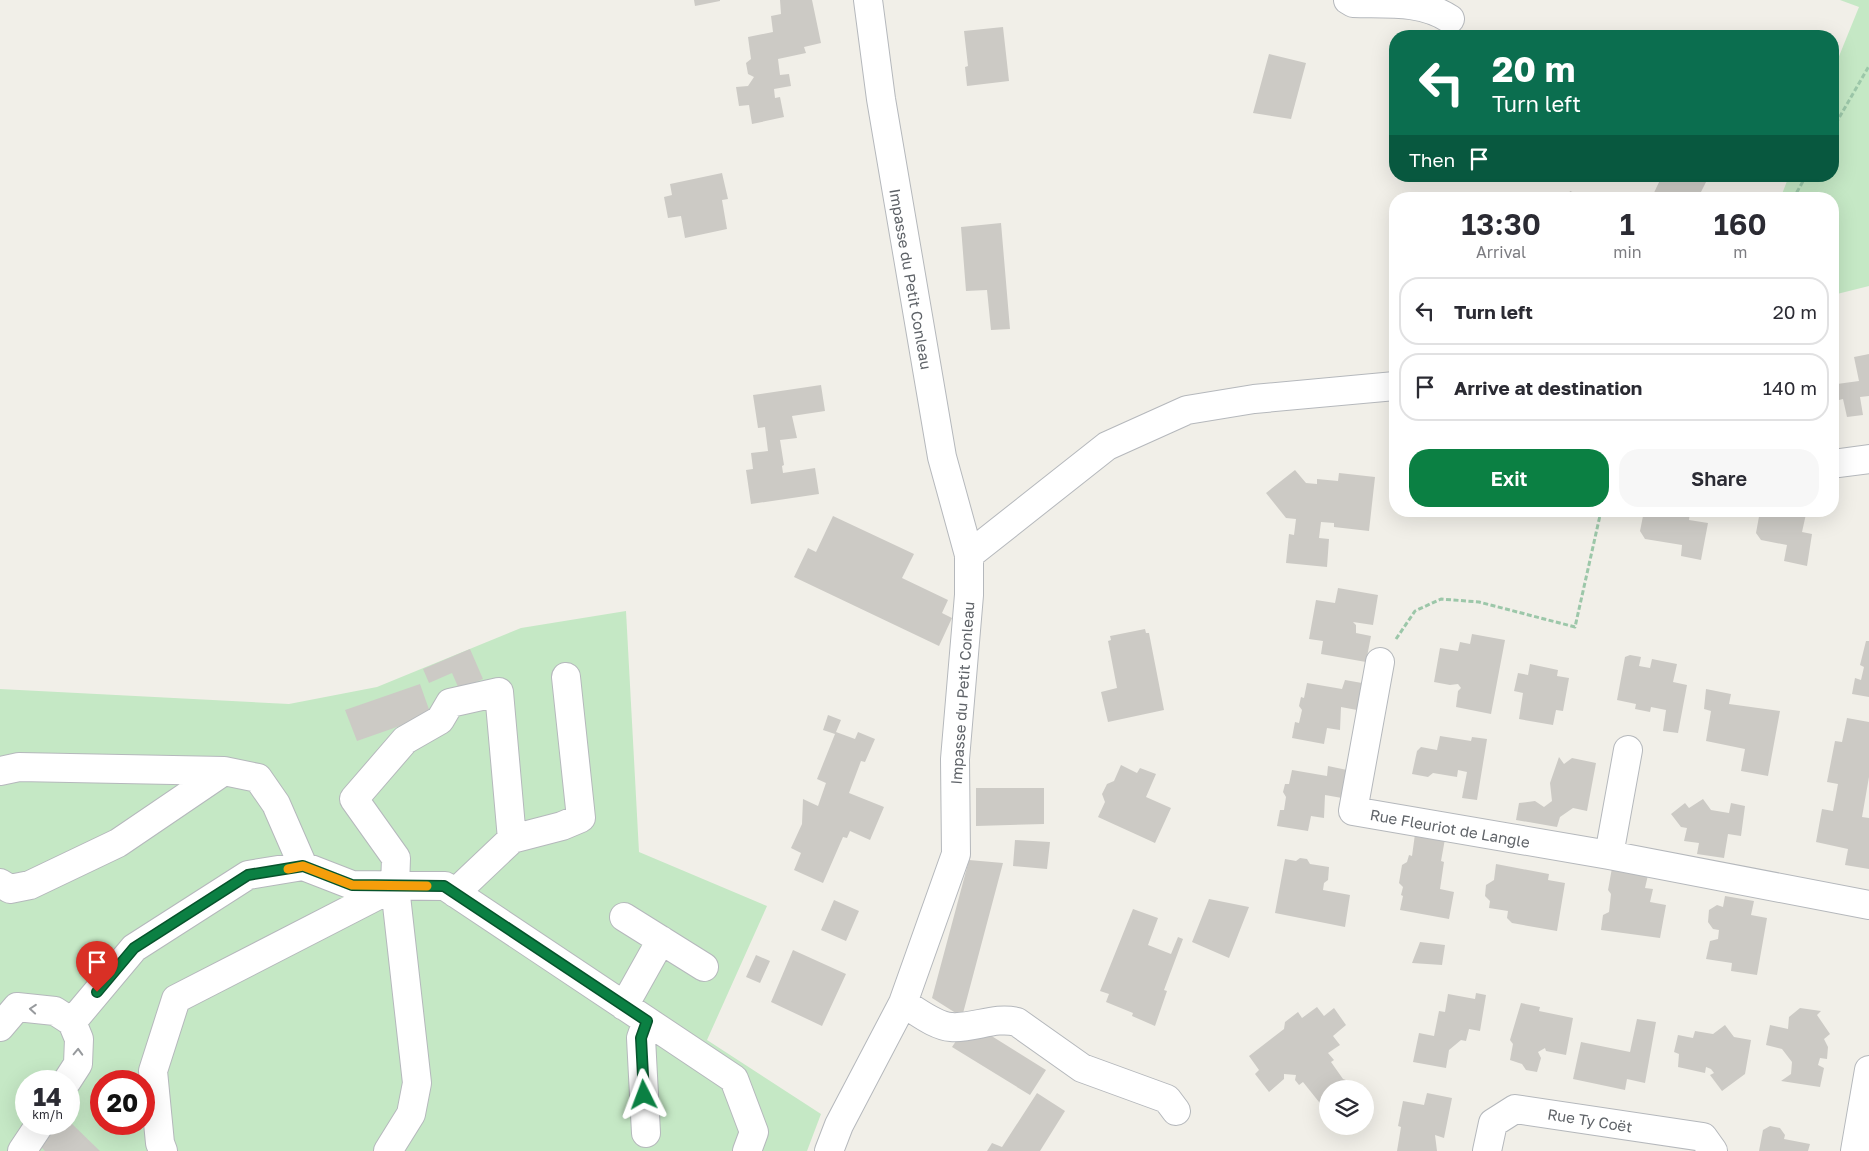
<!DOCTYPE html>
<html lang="en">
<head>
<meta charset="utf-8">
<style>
  :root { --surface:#fff; --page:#f7f7f7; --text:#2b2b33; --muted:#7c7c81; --line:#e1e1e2; --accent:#0b8043 }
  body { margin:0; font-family:"Golos Text",sans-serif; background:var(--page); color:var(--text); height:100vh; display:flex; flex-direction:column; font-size:19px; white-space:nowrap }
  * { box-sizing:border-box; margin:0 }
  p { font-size:16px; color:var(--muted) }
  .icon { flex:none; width:28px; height:28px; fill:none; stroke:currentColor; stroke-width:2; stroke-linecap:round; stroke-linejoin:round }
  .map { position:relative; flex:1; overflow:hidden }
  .panel { position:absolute; left:1389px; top:192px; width:450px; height:325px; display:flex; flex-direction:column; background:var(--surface); border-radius:20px; box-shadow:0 5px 20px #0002 }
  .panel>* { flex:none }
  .top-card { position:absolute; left:1389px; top:30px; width:450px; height:152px; border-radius:20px; box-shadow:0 5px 20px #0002; background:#0b6e4f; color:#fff; overflow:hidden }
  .controls { position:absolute; left:1319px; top:1080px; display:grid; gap:10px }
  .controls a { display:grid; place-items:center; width:55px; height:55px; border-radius:50%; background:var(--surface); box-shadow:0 5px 20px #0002; font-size:25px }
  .speed { position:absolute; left:15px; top:1070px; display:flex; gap:10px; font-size:25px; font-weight:700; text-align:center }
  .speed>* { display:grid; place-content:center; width:65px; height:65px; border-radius:50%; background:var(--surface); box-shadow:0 5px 20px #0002; line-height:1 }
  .speed small { font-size:12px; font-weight:400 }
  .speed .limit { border:8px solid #d22; background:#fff; color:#111 }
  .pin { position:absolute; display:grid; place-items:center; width:42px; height:42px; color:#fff; margin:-51px -21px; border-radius:50% 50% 50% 0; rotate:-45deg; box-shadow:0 0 5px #0007 }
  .pin .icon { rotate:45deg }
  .me { position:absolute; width:55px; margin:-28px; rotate:357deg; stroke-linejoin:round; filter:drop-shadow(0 0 4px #0008) }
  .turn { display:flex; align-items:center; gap:18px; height:105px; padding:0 20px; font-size:22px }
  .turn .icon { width:65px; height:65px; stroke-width:2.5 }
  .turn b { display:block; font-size:35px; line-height:42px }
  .then { display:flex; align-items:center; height:48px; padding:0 20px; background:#0003; gap:10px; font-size:19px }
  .eta { display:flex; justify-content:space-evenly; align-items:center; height:85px; text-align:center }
  .eta b { font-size:30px; font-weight:600; line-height:35px }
  .primary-button { display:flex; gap:10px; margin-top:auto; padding:10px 20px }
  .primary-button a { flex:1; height:58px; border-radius:20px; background:var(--accent); color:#fff; font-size:20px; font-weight:600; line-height:58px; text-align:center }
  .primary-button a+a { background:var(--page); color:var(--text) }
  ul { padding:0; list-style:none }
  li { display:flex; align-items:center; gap:15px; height:68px; margin:0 10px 8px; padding:0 10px; border:2px solid var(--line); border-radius:20px }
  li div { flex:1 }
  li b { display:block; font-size:19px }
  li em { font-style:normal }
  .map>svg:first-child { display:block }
</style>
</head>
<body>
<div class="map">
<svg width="1869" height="1151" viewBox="0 0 1869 1151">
  <rect width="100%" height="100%" fill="#f1efe8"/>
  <path fill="#c5e8c5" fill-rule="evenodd" d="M1840,0H1869V286L1833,295L1832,199H1780L1789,176H1832L1833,71L1859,7Z
    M626,611L639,852L767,906L707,1040L821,1114L807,1151H0V689L289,704L377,687L521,628ZM26,1081H69V1124H26ZM101,1081H144V1124H101Z"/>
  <path fill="#cccac5" d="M694,0H720V1L695,6Z
    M780,0H812L821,43L804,47L806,53L778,59L780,75L789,74L791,86L774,89L775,98L780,97L784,117L752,124L749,105L739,106L736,87L748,86L754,77L748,74L746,63L751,59L748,37L773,32L771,16L781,14Z
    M1003,27L1009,81L967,86L965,67L968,66L964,31Z
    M1269,54L1306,63L1291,119L1253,113Z
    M722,173L728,199L722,200L727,229L685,238L681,216L668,218L664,197L672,195L670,184Z
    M1657,176H1709L1699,196H1701L1700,199H1651L1661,178Z
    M1570,191L1580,195L1579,199H1567Z
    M1001,223L1010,329L991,330L987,290L966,291L961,227Z
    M1869,354V396L1860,397L1863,415L1847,417L1843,399L1839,400L1837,384L1859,381L1854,357Z
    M821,385L825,411L792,416L797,438L780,440L784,465L782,466L783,473L815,468L819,494L751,504L746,470L753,469L751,453L768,451L765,427L758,428L753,395Z
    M1295,470L1306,483L1317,484V479L1338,481L1339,473L1375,477L1369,531L1334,527V523L1321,522L1319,538L1329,539L1327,567L1286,563L1289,534L1294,535L1296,519L1286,518L1266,493Z
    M1644,511H1690L1689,520L1708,523L1701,560L1681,556L1682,545L1645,539L1640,531Z
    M1760,511H1797L1806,514L1802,532L1812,534L1807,566L1784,561L1787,545L1761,540L1756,533Z
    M833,516L914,554L902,578L948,600L942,613L952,618L939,646L794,577L808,548L816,552Z
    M1338,588L1378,595L1373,625L1353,622L1356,625V633L1371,636L1366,662L1321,654L1323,641L1309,639L1316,600L1335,603Z
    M1145,629L1146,633H1149L1164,710L1108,722L1101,692L1117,688L1108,641L1111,640L1110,636Z
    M1472,634L1505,640L1491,714L1456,707L1458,691L1461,688L1458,684L1450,685L1434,682L1440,648L1458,651L1460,642L1470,644Z
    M1866,641H1869V697L1852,694L1855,678L1861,680L1864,667L1860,665Z
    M470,649L483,679L459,689L452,673L429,683L423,669Z
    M1630,655L1641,657L1639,666L1650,668L1652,659L1677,664L1673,682L1687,685L1678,733L1663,731L1666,710L1651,707L1650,712L1635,709L1636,704L1617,700L1625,657Z
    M1530,664L1558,670L1557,676L1569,678L1563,711L1556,710L1553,725L1519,719L1523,693L1514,691L1518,673L1528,675Z
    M1345,680L1362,683L1357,710L1341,707L1340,730L1327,728L1324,744L1292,738L1295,722L1299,723L1302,710L1299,706L1301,697L1304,698L1307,683L1342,689Z
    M420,684L431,715L357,741L345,710Z
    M1706,689L1731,694L1729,704L1780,711L1768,776L1741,771L1745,749L1706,741L1711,711L1704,709Z
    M828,715L841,720L836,732L855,739L858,732L875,739L865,762L861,761L849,793L884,807L870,840L850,831L847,838L843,837L823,883L794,870L801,853L791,848L802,824L803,799L818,806L826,783L817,779L835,734L823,730Z
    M1847,718L1869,722V777L1862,817L1869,818V869L1845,865L1848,849L1816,842L1822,809L1833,811L1838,784L1827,782L1835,741L1842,742Z
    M1440,736L1471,741L1472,737L1487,739L1477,800L1462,798L1467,772L1458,770L1457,777L1433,773L1428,777L1412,774L1417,751L1421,747L1437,750Z
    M1559,757L1564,764L1572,758L1596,763L1587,811L1573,808L1560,817L1557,827L1516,820L1519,803L1535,801L1544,807L1552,801L1550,783Z
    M1121,765L1137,773L1140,768L1156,774L1146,797L1171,808L1155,843L1098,817L1105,802L1102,794L1107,784L1114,781Z
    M1328,766L1347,770L1342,798L1325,795L1324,818L1311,816L1308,831L1277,826L1280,810H1284L1286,797L1283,792L1285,784H1289L1292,770L1327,776Z
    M976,788H1044V824L976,826Z
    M1703,799L1711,810L1729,813L1731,803L1745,806L1741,836L1728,834L1724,858L1697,854L1699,843L1684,841L1687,828L1681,827L1671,814L1685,803L1689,808Z
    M1415,834L1445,839L1441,861L1444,862L1440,889L1454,892L1449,919L1400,910L1403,896L1401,895L1403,887L1399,883L1402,865L1407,862L1409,855L1412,856Z
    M1015,840L1050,842L1047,869L1013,866Z
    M1300,858L1307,859L1310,864L1329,867L1328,880L1324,883L1323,890L1350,895L1345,927L1275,913L1285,859L1296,861Z
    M969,860L1003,863L962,1017L932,998Z
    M1496,864L1549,874L1548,880L1565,883L1557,931L1512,923L1507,918L1508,911L1489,908L1490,901L1485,896L1486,885L1494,880Z
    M1612,868L1648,875L1645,888L1653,889L1650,902L1666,905L1660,938L1601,930L1603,915L1609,912L1611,894L1608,890Z
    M1725,896L1754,901L1751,915L1767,918L1757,975L1731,971L1732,963L1706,959L1710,941L1718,939L1719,930L1713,929L1708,922L1709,910L1717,905L1723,907Z
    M1209,899L1249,907L1229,958L1192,942Z
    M834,900L859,911L846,941L821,930Z
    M1133,909L1158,918L1148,945L1171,954L1178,937L1183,939L1164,990L1167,991L1155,1026L1132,1016L1133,1013L1106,1002L1109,994L1100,991Z
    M1420,942L1445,945L1442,965L1412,963Z
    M793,950L846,974L822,1026L771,1002Z
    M756,955L770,961L760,983L746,977Z
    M1476,993L1486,995L1480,1031L1469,1029L1466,1041L1461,1040L1449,1050L1446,1068L1413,1062L1419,1033L1434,1036L1439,1011L1445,1012L1448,994L1475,999Z
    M1521,1003L1540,1007L1539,1011L1573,1018L1566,1055L1546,1051L1545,1048L1538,1052L1541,1058L1537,1072L1526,1070L1522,1064L1510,1060L1513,1044L1510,1040Z
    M1317,1007L1324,1016L1334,1008L1346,1025L1333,1036L1340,1045L1328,1053L1334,1060L1331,1062L1343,1079L1365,1087L1364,1089H1328V1103L1323,1107L1303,1082L1299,1085L1295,1080L1296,1075L1284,1074V1079L1269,1092L1255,1074L1259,1070L1249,1056L1284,1029L1285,1022L1298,1012L1302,1018Z
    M1800,1008L1821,1011L1817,1015L1830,1034L1824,1039L1828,1047L1827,1059L1820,1058L1818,1065L1824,1068L1820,1087L1781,1081L1791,1074L1792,1062L1782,1049L1766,1045L1770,1025L1788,1029L1789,1017Z
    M1637,1019L1656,1022L1645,1083L1627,1079L1625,1090L1573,1079L1581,1042L1630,1052Z
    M1725,1025L1734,1037L1751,1040L1745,1074L1722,1091L1710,1075L1714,1073L1711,1069L1706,1067L1705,1073L1678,1067L1679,1054L1674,1052L1678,1035L1693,1038L1695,1031L1713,1034Z
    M990,1035L1046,1070L1030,1095L952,1047L956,1041Z
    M1037,1093L1065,1111L1040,1151H987L992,1143L1002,1147Z
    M1427,1093L1452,1098L1444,1138L1435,1135L1437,1151H1397L1401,1127L1398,1126L1403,1101L1424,1105Z
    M69,1121L100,1151H45L35,1141L52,1124H69Z
    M1770,1126L1780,1128L1785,1135L1784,1139L1810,1144L1808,1151H1759L1763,1130Z"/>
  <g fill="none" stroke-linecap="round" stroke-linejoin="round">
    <g stroke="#b5b8bc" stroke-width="30">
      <path id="minor" d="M1348,0L1353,3C1387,4 1421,0 1450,19
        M1832,464L1869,459
        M969,555L1107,446L1187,410L1254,399L1395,386
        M1380,662L1353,811L1609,855L1869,905
        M0,771L19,767L224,771L258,778L276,804L303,866
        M1609,855L1628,750
        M0,883L10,889L30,885L118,843L224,771
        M455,893L512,839L562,826L581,818L566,677
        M624,917L704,967
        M903,1003C917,1011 935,1026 951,1027C973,1029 995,1016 1017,1022L1082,1068L1167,1099L1176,1111
        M624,1006L661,940
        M72,1022L134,948L248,875L303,866L352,885L445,886L734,1079L754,1132L747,1151
        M0,1027L17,1007L55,1011L72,1022L79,1039L78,1064L67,1081
        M646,1133L641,1038L647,1021
        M22,1151L40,1124
        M163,1151L160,1143L153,1071L176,999L394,887
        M388,1151L411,1114L417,1083L395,887L396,858L354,799L405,740L440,720L450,703L499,692L512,839
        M829,1151L839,1125L903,1003L956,854L955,759L969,595V555L942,457L881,99L868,0
        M1487,1151L1493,1123L1515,1109L1703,1137L1713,1151
        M1855,1151L1869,1070"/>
    </g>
    <path stroke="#9cc7a9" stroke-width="3" stroke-dasharray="5 2.5" stroke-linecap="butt" d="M1832,130L1869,66
      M1793,199L1806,176
      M1396,639L1415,611L1441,599L1479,602L1575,627L1601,511"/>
    <use href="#minor" stroke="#fff" stroke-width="28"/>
  </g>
  <defs><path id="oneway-chevron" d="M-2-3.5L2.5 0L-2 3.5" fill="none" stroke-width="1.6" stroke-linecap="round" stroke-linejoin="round" transform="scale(1.25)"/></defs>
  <g stroke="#979a9d">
    <use href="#oneway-chevron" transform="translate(33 1009) rotate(-175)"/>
    <use href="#oneway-chevron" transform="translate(78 1052) rotate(-88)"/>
  </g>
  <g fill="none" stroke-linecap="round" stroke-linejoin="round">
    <g stroke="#07532c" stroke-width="12">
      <path id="route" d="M97,992L134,948L248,875L303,866L352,885L444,886L647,1021L641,1038L644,1095"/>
    </g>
    <use href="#route" stroke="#0b8043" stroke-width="9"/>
    <path stroke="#f59e0b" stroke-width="9" d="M288,869L303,866L352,885L427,886"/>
  </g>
  <g text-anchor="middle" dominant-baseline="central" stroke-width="4.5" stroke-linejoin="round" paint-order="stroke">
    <g font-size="15" fill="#5f6368" stroke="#fff">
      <text transform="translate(911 279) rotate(80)">Impasse du Petit Conleau</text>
      <text transform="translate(962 693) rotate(-86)">Impasse du Petit Conleau</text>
      <text transform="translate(1450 828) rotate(10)">Rue Fleuriot de Langle</text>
      <text transform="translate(1590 1120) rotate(9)">Rue Ty Coët</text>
    </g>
  </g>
</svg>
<div class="controls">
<a><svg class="icon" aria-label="layers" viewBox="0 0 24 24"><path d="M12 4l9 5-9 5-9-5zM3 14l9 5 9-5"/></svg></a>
</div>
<div class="speed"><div>14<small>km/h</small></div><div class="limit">20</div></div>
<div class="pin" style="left:97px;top:992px;background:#d93025"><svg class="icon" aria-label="arrive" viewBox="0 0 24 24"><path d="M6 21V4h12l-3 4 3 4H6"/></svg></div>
<svg class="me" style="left:644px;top:1095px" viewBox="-20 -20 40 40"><path d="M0-17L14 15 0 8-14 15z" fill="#0b8043" stroke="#fff" stroke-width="4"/></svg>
<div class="top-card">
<div class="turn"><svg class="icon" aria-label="left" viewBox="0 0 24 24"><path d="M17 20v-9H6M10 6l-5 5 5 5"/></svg><div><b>20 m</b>Turn left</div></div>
<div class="then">Then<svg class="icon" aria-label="arrive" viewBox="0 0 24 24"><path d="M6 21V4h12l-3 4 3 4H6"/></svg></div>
</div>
<section class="panel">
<div class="eta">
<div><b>13:30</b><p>Arrival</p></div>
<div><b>1</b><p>min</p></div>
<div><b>160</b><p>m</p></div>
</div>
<ul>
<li><svg class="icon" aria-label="left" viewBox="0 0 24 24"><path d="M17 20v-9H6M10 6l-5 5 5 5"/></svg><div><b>Turn left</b></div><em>20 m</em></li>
<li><svg class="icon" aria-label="arrive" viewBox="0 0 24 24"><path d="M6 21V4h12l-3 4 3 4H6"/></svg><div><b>Arrive at destination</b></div><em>140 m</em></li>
</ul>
<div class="primary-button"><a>Exit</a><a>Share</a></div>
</section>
</div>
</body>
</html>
